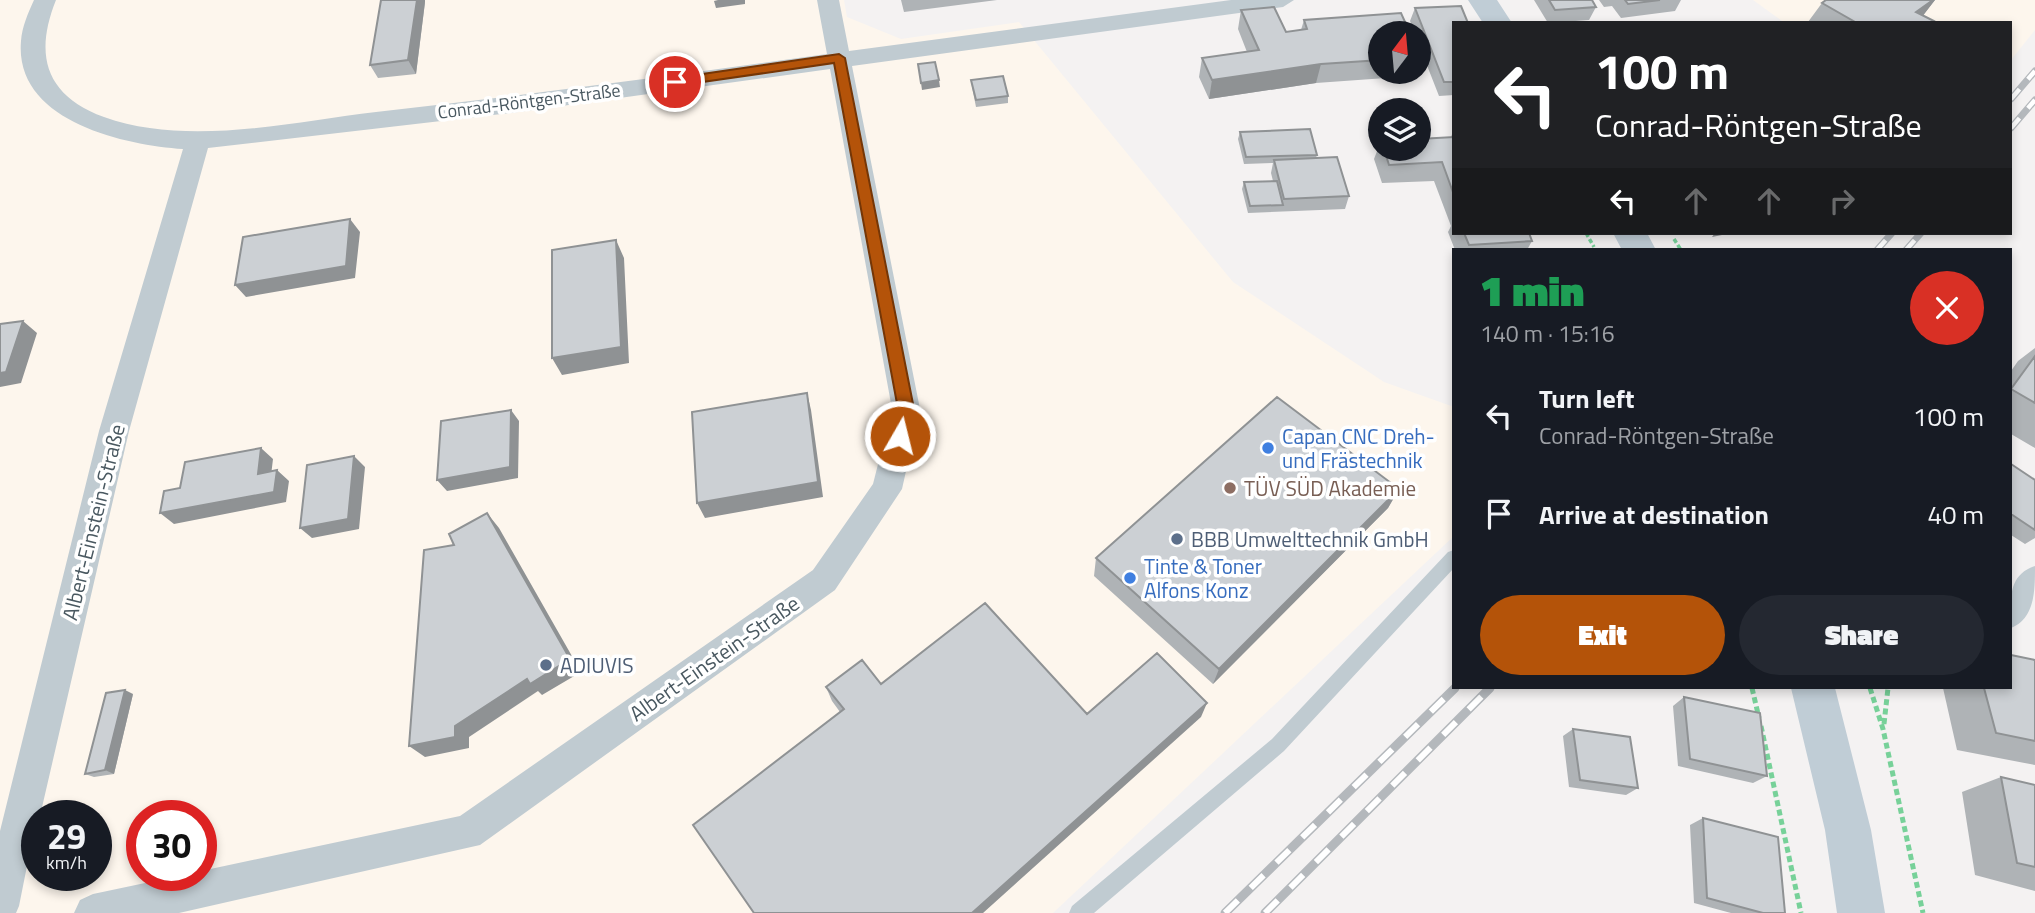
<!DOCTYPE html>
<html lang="en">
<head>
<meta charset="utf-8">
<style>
  :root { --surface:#171b24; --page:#242831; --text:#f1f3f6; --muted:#9ea1a6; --accent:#b45309 }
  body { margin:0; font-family:"Titillium Web",sans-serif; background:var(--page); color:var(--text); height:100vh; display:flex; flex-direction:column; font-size:26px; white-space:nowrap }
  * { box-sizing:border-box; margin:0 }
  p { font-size:23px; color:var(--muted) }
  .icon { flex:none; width:38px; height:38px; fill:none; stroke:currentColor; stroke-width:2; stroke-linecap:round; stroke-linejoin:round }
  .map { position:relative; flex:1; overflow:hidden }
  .panel { position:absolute; left:1452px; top:248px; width:560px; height:441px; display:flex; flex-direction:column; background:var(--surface); border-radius:0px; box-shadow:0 4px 10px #0003 }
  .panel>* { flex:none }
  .guide { position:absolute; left:1452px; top:21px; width:560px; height:214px; border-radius:0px; box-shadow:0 4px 10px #0003; background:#202124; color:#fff; overflow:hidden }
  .needle { width:46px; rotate:16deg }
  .controls { position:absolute; left:1368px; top:21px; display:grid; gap:14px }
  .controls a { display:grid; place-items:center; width:63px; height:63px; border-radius:50%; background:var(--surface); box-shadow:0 4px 10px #0003; font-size:35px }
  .speed { position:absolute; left:21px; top:800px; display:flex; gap:14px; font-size:35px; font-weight:700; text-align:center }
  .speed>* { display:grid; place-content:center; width:91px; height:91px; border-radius:50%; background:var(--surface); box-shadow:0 4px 10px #0003; line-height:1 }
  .speed small { font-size:18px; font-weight:400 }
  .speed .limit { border:10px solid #d22; background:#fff; color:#111 }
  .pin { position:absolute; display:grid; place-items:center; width:60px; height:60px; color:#fff; margin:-30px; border:4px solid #fff; border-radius:50%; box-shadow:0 2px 7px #0007 }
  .me { position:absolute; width:77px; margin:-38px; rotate:8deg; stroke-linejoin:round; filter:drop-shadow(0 0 5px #0008) }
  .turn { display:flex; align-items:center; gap:24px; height:147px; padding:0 28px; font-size:32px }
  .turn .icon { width:91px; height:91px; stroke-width:2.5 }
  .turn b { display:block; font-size:49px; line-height:60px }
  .lanes { display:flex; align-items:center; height:66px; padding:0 28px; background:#0003; justify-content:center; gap:35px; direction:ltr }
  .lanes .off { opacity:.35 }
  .round { display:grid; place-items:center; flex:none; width:74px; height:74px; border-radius:37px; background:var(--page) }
  .summary { display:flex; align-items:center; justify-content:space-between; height:119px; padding:0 28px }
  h1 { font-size:42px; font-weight:800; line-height:52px; color:#1e9e55 }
  .primary-button { display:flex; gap:14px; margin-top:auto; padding:14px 28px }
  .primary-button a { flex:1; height:80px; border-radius:42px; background:var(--accent); color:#fff; font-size:28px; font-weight:800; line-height:80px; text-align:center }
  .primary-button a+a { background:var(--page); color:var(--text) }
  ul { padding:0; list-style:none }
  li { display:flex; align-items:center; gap:21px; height:98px; padding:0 28px }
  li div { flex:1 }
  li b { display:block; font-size:26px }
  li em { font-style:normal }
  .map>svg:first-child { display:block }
</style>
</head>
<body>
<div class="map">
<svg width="2035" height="913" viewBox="0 0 2035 913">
  <rect width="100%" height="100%" fill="#f4f2f2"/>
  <path fill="#fdf6ed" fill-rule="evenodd" d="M0,0H844L847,17L901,39L1019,22L1233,282L1384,382L1454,407V536L1053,913H0ZM37,816H96V875H37ZM142,816H201V875H142Z
    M1753,0H2035V30L2011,60V23H1785Z"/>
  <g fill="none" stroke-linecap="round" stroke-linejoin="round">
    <path stroke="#77d199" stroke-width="3.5" stroke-dasharray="4.5 2.5" stroke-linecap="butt" d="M1586,233L1594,247
      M1674,239L1681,250"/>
    <path stroke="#77d199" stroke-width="5" stroke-dasharray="6 3.5" stroke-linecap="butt" d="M1752,688L1759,718
      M1870,688L1883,729L1923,913
      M1884,724L1888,688
      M1761,726L1801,913"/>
    <path fill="#c0cbd1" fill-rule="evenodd" d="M1454,550V568L1284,751L1094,913H1069L1072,906L1272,739L1448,552Z"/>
    <path fill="#c0cbd1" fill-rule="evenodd" d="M34,0H56C34,55 45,95 104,117C188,147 290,122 376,112C527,95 677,75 827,54L817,0H839L849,51L1231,0H1294L1283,7L852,66L920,409L902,489L835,590L480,845L179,913H74L80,900L93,894L183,875H201V871L460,816L813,570L873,484L892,409L830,69L511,113L208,148L129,431L40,816H37L19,906L16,913H0V831L99,431L183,149C124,145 14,121 21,41C22,27 28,13 34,0Z
      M2035,566C2035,591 2035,618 2011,628C2011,602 2006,576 2035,566Z"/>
    <path fill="#c0cdd6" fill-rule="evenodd" d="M1468,0H1497L1512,23H1483Z
      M1613,233H1647L1656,250H1622Z
      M1791,688H1835L1871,830L1885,913H1837L1825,830Z"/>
    <g stroke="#b4b8bc" stroke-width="7">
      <path id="rail-far1" d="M2011,99L2035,71
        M2011,128L2035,100
        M1877,250L1892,233
        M1906,250L1921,233"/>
    </g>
    <g stroke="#b4b8bc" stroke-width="9">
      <path id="rail" d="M1225,913L1455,688
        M1265,913L1490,688"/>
    </g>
    <use href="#rail-far1" stroke="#fff" stroke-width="4.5" stroke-dasharray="13" stroke-linecap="butt"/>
    <use href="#rail" stroke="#fff" stroke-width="6" stroke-dasharray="18" stroke-linecap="butt"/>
  </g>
  <path fill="#afb3b6" d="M901,0H997L904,12Z
    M1534,0H1592L1596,7L1589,20L1548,23Z
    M1599,0H1681L1675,11L1621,18L1612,6L1604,7Z
    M1935,0L1923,15L1933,23H1810L1808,22L1822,3Z
    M425,2L416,74L378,78L370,65Z
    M1415,8L1454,23V95L1439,96L1419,45V33H1415L1410,21Z
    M1241,10L1286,32L1301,30L1304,20L1381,33V72H1416L1414,76L1316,83L1209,99L1199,77L1202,58L1247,52L1238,29Z
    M971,80L1008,96V103L976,107L972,87Z
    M1454,129V233H1529L1532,241L1527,250H1455L1448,232L1451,226L1434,181L1382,183L1374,159L1381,141V149H1419L1451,137Z
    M1240,132L1317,155L1316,158L1349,196L1345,209L1248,213L1242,189L1244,182L1273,181L1271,173L1273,163L1244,164L1238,139Z
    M2035,348V448L2011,434V371L2018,361Z
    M2011,464L2035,480V538L2025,544L2011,535Z
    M1399,489L1388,508L1213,684L1094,576L1096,558Z
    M2035,660V765L1957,750L1943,688H2011Z
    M881,684L1087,714L1201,717L840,712L832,701L826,687Z
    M133,694L114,774L94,777L85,774Z
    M1684,697L1767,776L1753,783L1678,766L1673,706Z
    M1573,729L1638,788L1626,795L1569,787L1563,736Z
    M2001,777L2035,785V891L1975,875L1962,792Z
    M1703,818L1785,913H1731L1694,903L1690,825Z"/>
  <path fill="#8f9294" d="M417,0H425V2L416,74L408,60Z
    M718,0H745V4L716,8L714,1Z
    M1933,0H1935L1922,17L1916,12Z
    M1321,64L1316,83L1209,99L1212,80Z
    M939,80L940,87L922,90L921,83Z
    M350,219L360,232L355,278L246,297L235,285Z
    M1715,233H1732L1712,237Z
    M616,240L624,258L629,363L562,375L552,358Z
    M23,321L37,333L21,383L0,387V373Z
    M807,393L811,410L823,497L705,518L697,503Z
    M511,410L519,421L518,478L447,491L437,480Z
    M261,448L273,459L270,484L258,474Z
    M354,456L365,467L359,529L312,538L300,528Z
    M277,470L289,481L286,502L174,524L160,513Z
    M1399,489L1388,508L1213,684L1219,669Z
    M487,513L499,528L581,672L542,695L538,691L469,737V748L425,757L409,746L455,726Z
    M125,690L133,694L114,774L105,770Z
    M1207,703L1201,717L983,913H972Z"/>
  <path fill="#ccd0d4" stroke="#8f9294" stroke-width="2" d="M381,0H417L408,60L370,65Z
    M1549,0H1592L1596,7L1555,10Z
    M1625,0H1660L1628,4Z
    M1826,0H1933L1916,12L1934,21L1932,23H1857L1822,3Z
    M1461,6L1468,23H1454V82H1444L1415,8Z
    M1274,7L1286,32L1307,29L1304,20L1401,13L1410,33H1381V60L1321,64L1212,80L1202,58L1259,50L1241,10Z
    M935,62L939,80L921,83L918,64Z
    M1003,76L1008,96L976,100L971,80Z
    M1310,129L1317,155L1246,157L1240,132Z
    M1454,137V195L1442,162L1389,165L1384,149H1419V139Z
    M1337,157L1349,196L1284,199L1274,160Z
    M1277,181L1283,205L1250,206L1244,182Z
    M350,219L346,266L235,285L243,237Z
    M1464,233H1529L1532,241L1469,245Z
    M616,240L621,347L552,358V250Z
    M23,321L6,372L0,373V324Z
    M2035,356V403L2011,389Z
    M807,393L818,482L697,503L692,412Z
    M1277,397L1399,489L1219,669L1096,558Z
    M511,410L510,467L437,480L441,421Z
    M261,448L258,474L277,470L274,492L160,513L164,491L180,488L185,462Z
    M354,456L348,519L300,528L307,465Z
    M2011,464L2035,480V530L2011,514Z
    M487,513L570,659L530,684L527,679L455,726V737L409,746L424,550L454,545L449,534Z
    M985,603L1087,714L1157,653L1207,703L972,913H754L693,825L844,709L826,687L862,660L881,684Z
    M2011,655L2035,660V741L1996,733L1984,688H2011Z
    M125,690L105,770L85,774L106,693Z
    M1684,697L1760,713L1767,776L1690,759Z
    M1573,729L1630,737L1638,788L1580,780Z
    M2001,777L2035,785V867L2017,863Z
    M1703,818L1778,837L1785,913H1763L1707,898Z"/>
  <path fill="#b45309" stroke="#753606" stroke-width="2" d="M839,54L845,58L914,409L908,436L900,442L892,436L898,409L834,63L675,86L669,82L675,78Z"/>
  <g fill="#3f7fe0" stroke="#fff" stroke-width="2.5">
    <circle cx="1268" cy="448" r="7"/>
    <circle cx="1130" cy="578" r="7"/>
  </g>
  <circle fill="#8d6e63" stroke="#fff" stroke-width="2.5" cx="1230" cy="488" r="7"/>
  <g fill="#5c6f8a" stroke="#fff" stroke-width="2.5">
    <circle cx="1177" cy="539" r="7"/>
    <circle cx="546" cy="665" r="7"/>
  </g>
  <g text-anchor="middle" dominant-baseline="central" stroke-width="7" stroke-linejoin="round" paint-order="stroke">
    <g font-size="18" fill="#495860" stroke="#fff">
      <text transform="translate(529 101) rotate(-7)">Conrad-Röntgen-Straße</text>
    </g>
    <g font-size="21" fill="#366cbe" stroke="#fff" text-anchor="start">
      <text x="1282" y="436">Capan CNC Dreh-<tspan x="1282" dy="24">und Frästechnik</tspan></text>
      <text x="1144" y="566">Tinte &amp; Toner<tspan x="1144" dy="24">Alfons Konz</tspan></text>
    </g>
    <g font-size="21" fill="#785e54" stroke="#fff" text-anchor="start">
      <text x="1244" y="488">TÜV SÜD Akademie</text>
    </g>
    <g font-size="21" fill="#495860" stroke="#fff">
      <text transform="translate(93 522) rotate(-76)">Albert-Einstein-Straße</text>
      <text transform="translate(714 658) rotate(-35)">Albert-Einstein-Straße</text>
    </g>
    <g font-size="21" fill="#4e5e75" stroke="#fff" text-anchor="start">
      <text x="1191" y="539">BBB Umwelttechnik GmbH</text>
      <text x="560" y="665">ADIUVIS</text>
    </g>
  </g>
</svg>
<div class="controls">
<a><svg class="needle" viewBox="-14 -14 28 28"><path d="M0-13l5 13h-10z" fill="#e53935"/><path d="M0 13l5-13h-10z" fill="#9ea1a6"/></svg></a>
<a><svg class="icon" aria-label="layers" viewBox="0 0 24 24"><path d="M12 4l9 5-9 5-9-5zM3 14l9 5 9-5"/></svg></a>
</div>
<div class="speed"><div>29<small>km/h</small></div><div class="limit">30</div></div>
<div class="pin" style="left:675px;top:82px;background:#d93025"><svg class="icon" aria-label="arrive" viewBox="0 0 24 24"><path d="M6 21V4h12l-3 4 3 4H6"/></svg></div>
<svg class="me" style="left:900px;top:436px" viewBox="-20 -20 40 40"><circle r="17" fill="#b45309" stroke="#fff" stroke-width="3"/><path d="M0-11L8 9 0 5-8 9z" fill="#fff"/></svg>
<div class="guide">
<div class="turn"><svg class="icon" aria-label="left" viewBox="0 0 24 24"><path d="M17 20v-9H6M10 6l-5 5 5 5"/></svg><div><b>100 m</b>Conrad-Röntgen-Straße</div></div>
<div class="lanes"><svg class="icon" aria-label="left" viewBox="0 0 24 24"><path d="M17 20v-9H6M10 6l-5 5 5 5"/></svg><svg class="icon off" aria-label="ahead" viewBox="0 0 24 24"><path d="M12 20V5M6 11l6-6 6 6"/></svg><svg class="icon off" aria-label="ahead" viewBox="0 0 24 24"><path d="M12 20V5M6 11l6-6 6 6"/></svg><svg class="icon off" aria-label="right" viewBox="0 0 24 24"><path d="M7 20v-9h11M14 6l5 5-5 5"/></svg></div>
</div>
<section class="panel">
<div class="summary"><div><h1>1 min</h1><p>140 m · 15:16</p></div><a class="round" style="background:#d93025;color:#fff"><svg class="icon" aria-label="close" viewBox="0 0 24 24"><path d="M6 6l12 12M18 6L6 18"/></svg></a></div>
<ul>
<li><svg class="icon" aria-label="left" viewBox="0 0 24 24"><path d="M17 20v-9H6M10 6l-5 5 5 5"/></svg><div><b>Turn left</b><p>Conrad-Röntgen-Straße</p></div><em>100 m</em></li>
<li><svg class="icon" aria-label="arrive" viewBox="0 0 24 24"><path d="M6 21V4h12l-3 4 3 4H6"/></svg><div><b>Arrive at destination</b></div><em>40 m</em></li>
</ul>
<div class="primary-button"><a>Exit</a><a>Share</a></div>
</section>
</div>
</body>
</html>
